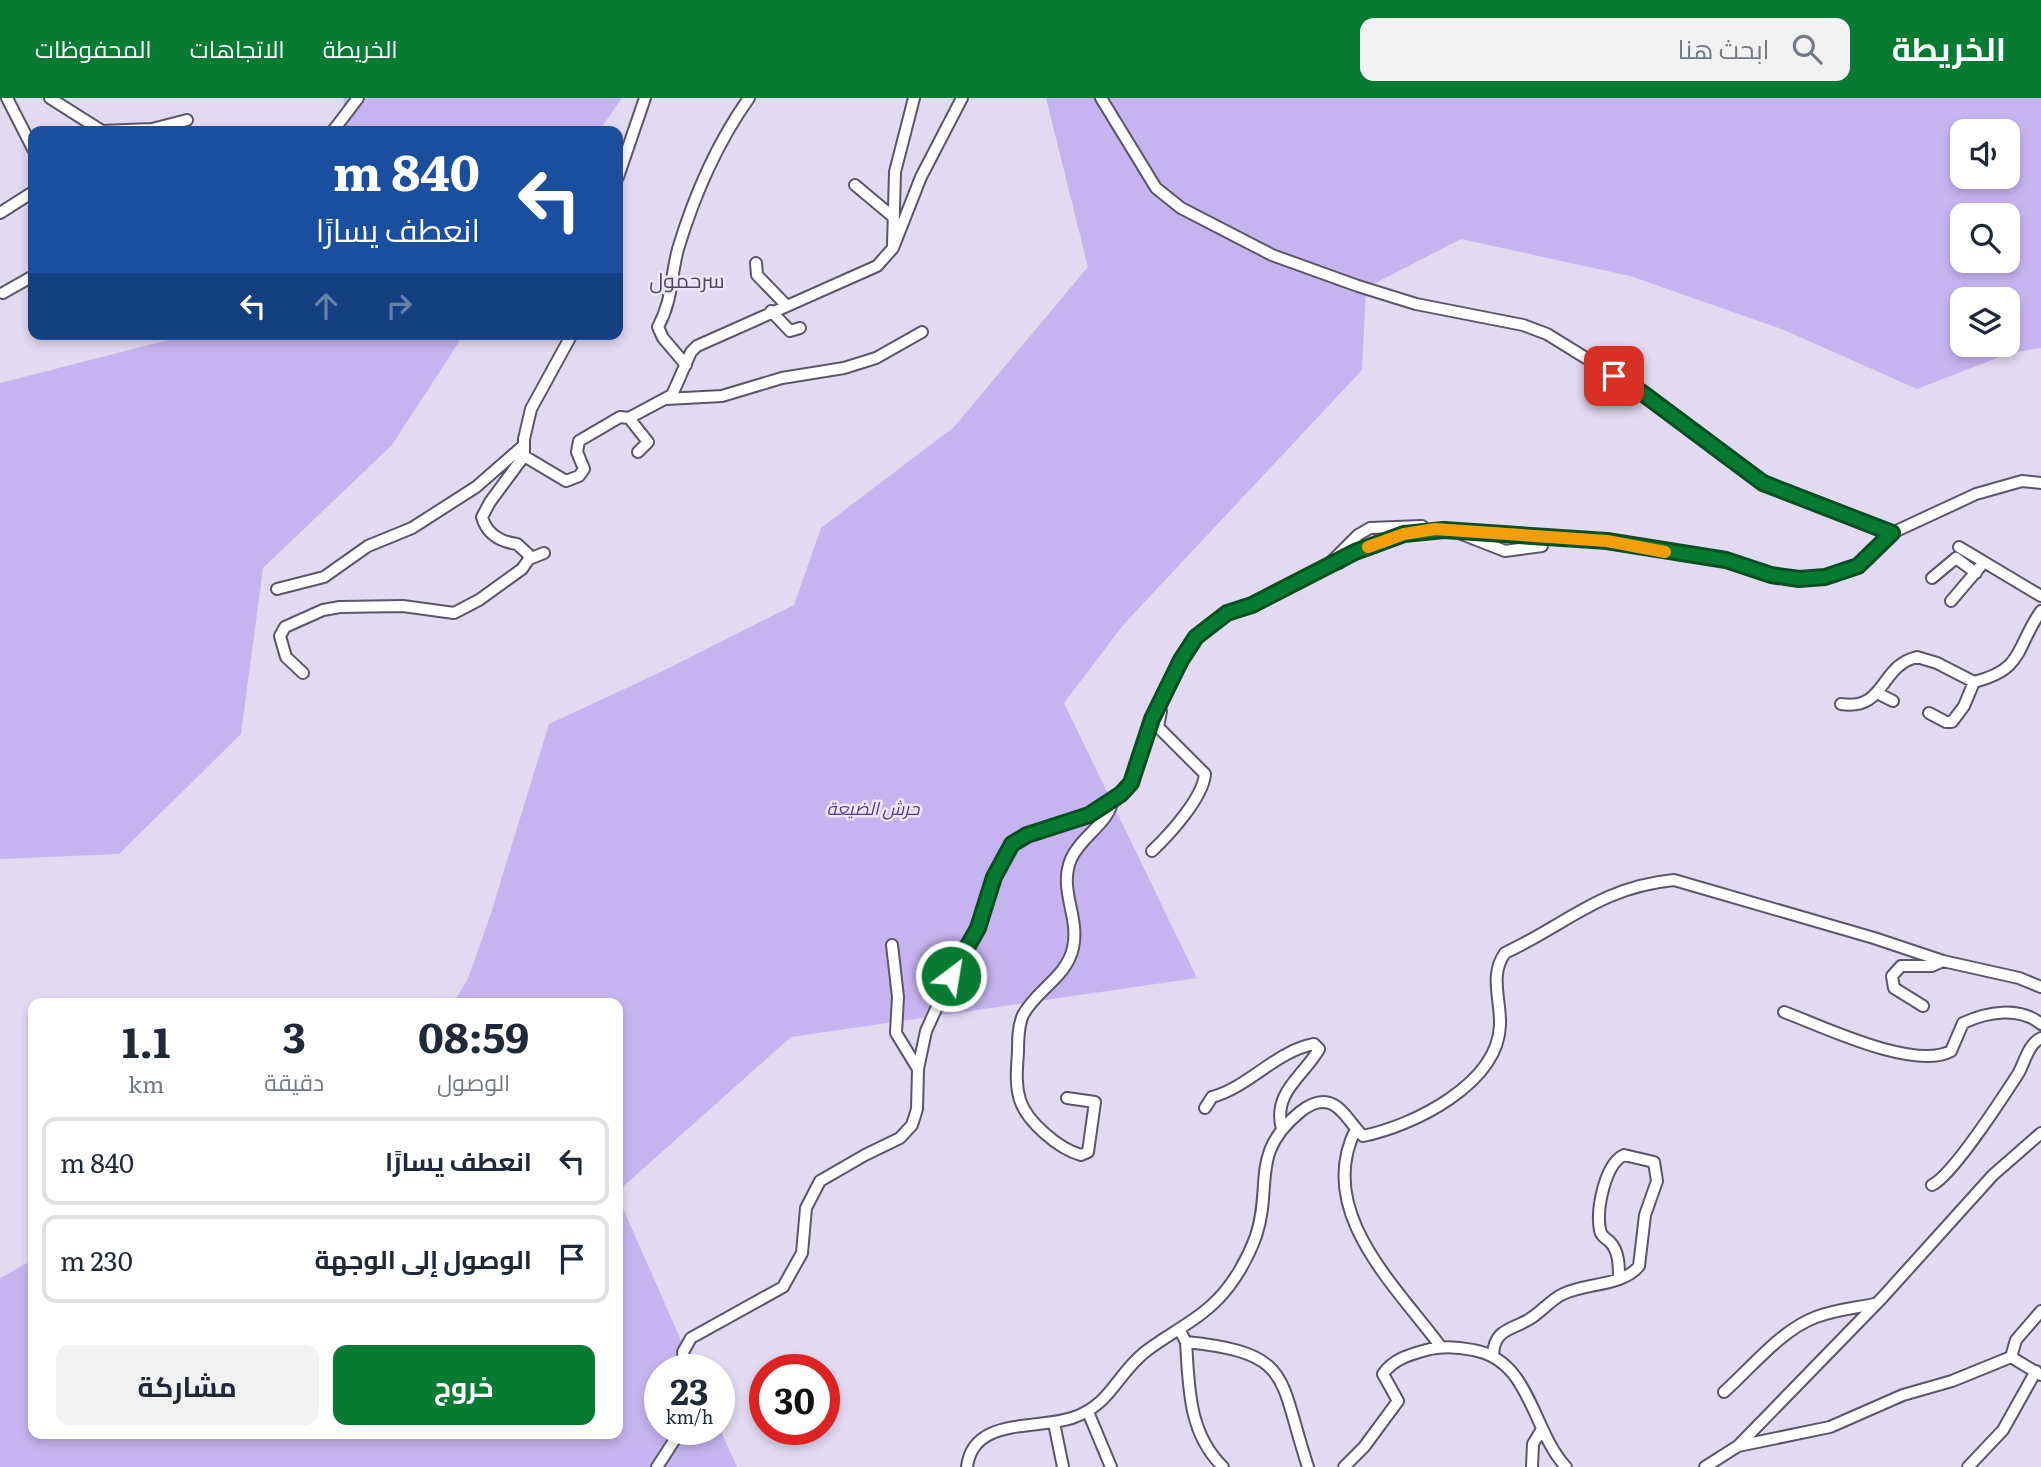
<!DOCTYPE html>
<html lang="ar">
<head>
<meta charset="utf-8">
<style>
  :root { --surface:#fff; --page:#f2f2f3; --text:#1f2937; --muted:#747a83; --line:#e0e1e3; --accent:#087b32 }
  body { margin:0; font-family:Literata,Cairo,serif; background:var(--page); color:var(--text); direction:rtl; height:100vh; display:flex; flex-direction:column; font-size:26px; white-space:nowrap }
  * { box-sizing:border-box; margin:0 }
  p { font-size:23px; color:var(--muted) }
  .icon { flex:none; width:38px; height:38px; fill:none; stroke:currentColor; stroke-width:2; stroke-linecap:round; stroke-linejoin:round }
  .map { position:relative; flex:1; overflow:hidden; direction:ltr }
  .side { position:absolute; left:28px; top:900px; width:595px; height:441px; display:flex; flex-direction:column; background:var(--surface); border-radius:14px; box-shadow:0 4px 10px #0003; direction:rtl }
  .side>* { flex:none }
  .banner { position:absolute; left:28px; top:28px; width:595px; height:214px; border-radius:14px; box-shadow:0 4px 10px #0003; direction:rtl; background:#1a4fa0; color:#fff; overflow:hidden }
  .tools { position:absolute; left:1950px; top:21px; display:grid; gap:14px }
  .tools a { display:grid; place-items:center; width:70px; height:70px; border-radius:14px; background:var(--surface); box-shadow:0 4px 10px #0003; font-size:35px }
  .speed { position:absolute; left:644px; top:1256px; display:flex; gap:14px; font-size:35px; font-weight:700; text-align:center }
  .speed>* { display:grid; place-content:center; width:91px; height:91px; border-radius:50%; background:var(--surface); box-shadow:0 4px 10px #0003; line-height:1 }
  .speed small { font-size:18px; font-weight:400 }
  .speed .limit { border:10px solid #d22; background:#fff; color:#111 }
  .pin { position:absolute; display:grid; place-items:center; width:60px; height:60px; color:#fff; margin:-30px; border-radius:14px; box-shadow:0 4px 10px #0006 }
  .me { position:absolute; width:77px; margin:-38px; rotate:31deg; stroke-linejoin:round; filter:drop-shadow(0 0 5px #0008) }
  .turn { display:flex; align-items:center; gap:24px; height:147px; padding:0 28px; font-size:32px }
  .turn .icon { width:91px; height:91px; stroke-width:2.5 }
  .turn b { display:block; font-size:49px; line-height:60px }
  .lanes { display:flex; align-items:center; height:66px; padding:0 28px; background:#0003; justify-content:center; gap:35px; direction:ltr }
  .lanes .off { opacity:.35 }
  .eta { display:flex; justify-content:space-evenly; align-items:center; height:119px; text-align:center }
  .eta b { font-size:42px; font-weight:700; line-height:49px }
  .button { display:flex; gap:14px; margin-top:auto; padding:14px 28px }
  .button a { flex:1; height:80px; border-radius:14px; background:var(--accent); color:#fff; font-size:28px; font-weight:700; line-height:80px; text-align:center }
  .button a+a { background:var(--page); color:var(--text) }
  ul { padding:0; list-style:none }
  li { display:flex; align-items:center; gap:21px; height:88px; margin:0 14px 10px; padding:0 14px; border:4px solid var(--line); border-radius:14px }
  li div { flex:1 }
  li b { display:block; font-size:26px }
  li em { font-style:normal }
  header { display:flex; align-items:center; gap:42px; box-sizing:border-box; height:98px; padding:0 35px; background:var(--accent); color:#fff }
  header strong { font-size:33px }
  nav { display:flex; gap:38px; margin-inline-start:auto; font-size:24px }
  .search { width:490px; height:63px; background:var(--page); display:flex; align-items:center; gap:18px; box-sizing:border-box; padding:0 24px; border-radius:14px; color:var(--muted); font-size:26px }
  .map>svg:first-child { display:block }
</style>
</head>
<body>
<header>
<strong>الخريطة</strong>
<div class="search"><svg class="icon" aria-label="search" viewBox="0 0 24 24"><circle cx="10" cy="10" r="6"/><path d="M15 15l6 6"/></svg>ابحث هنا</div>
<nav><a>الخريطة</a><a>الاتجاهات</a><a>المحفوظات</a></nav>
</header>
<div class="map">
<svg width="2041" height="1369" viewBox="0 0 2041 1369">
  <rect width="100%" height="100%" fill="#e1daf1"/>
  <path fill="#c6b4f0" fill-rule="evenodd" d="M344,0H622L599,33H342Z
    M1046,0H2041V250L2010,255L1917,291L1784,232L1630,178L1461,141L1366,190L1362,272L1124,526L1064,605L1197,880L791,939L618,1093V905H453L468,881L491,815L549,626L665,572L794,507L821,430L954,329L1088,169ZM1962,33H2007V79H1962ZM1962,117H2007V163H1962ZM1962,201H2007V247H1962Z
    M192,236H464L392,347L263,470L241,636L119,756L0,761V285Z
    M618,1099L694,1272H660V1332H719V1329L737,1369H0V1180L33,1162V1335H618Z"/>
  <g fill="none" stroke-linecap="round" stroke-linejoin="round">
    <g stroke="#5b5669" stroke-width="14">
      <path id="minor" d="M7,0L33,51
        M50,0L102,33
        M1101,0L1156,90L1181,110L1272,157L1358,188L1416,206L1523,227L1547,236L1641,294L1763,385L1892,435
        M101,33L152,31L187,22
        M333,33L358,0
        M618,79L645,0
        M855,87L892,118
        M0,115L33,94
        M893,147L895,74L914,0
        M756,165L757,177L786,207
        M3,195L33,178
        M771,213L790,233L800,230
        M572,236L531,311L524,341V358L566,383L579,378L584,371L577,354L579,343L620,319L629,320L672,297L691,254L697,248L877,168L893,150L921,79L962,0
        M686,267L663,240L658,229C673,201 670,181 678,151C694,98 717,45 749,0
        M666,301L722,298L782,280L844,270L876,260L922,234
        M629,320L648,344L638,354
        M1459,435L1505,453L1542,448
        M1959,449L2041,498
        M529,461L544,455
        M1330,465L1358,437L1370,430L1422,428
        M1932,480L1956,460L1976,475
        M277,491L324,479L368,448L412,430L476,389L523,348
        M1951,503L1980,469
        M303,575L286,559L280,538L285,529L323,512L340,509L403,508L454,515L479,502L522,471L529,461L528,456L517,446C502,444 487,437 482,419L490,404L524,358
        M1877,595L1893,603
        M1841,606C1886,613 1879,568 1917,559L1937,565L1974,584C2025,571 2015,550 2041,513
        M1929,615L1946,624H1952L1964,608L1974,584
        M1152,753C1169,737 1203,700 1205,676L1158,629L1161,613L1157,609
        M892,847L898,899L896,935L918,971
        M1923,908L1894,890L1892,878L1901,868H1932L1943,863
        M1784,914C1822,928 1914,973 1951,953L1963,925C1987,914 2019,908 2041,926
        M1067,1000L1095,1004L1088,1054L1081,1057C1059,1051 1027,1024 1020,1002C1015,986 1017,970 1018,954C1018,942 1018,928 1023,917C1037,891 1066,880 1073,850C1080,818 1058,792 1071,761C1081,738 1109,726 1113,701
        M1205,1010L1212,999C1249,989 1276,953 1314,946L1319,951C1304,978 1272,994 1282,1031
        M1356,1031C1314,1113 1396,1188 1441,1249
        M1932,1087C1953,1077 2003,999 2018,976C2025,964 2028,946 2041,940
        M1179,1231L1186,1244C1294,1255 1278,1279 1308,1369
        M1186,1244C1189,1289 1188,1335 1223,1369
        M1493,1257C1494,1232 1510,1232 1528,1222C1541,1215 1550,1202 1563,1196C1586,1185 1623,1188 1639,1168L1645,1117L1657,1083L1654,1064L1624,1057C1605,1066 1596,1111 1600,1132C1601,1139 1605,1139 1610,1144C1619,1153 1619,1168 1619,1180
        M2011,1259L2016,1242L2041,1213
        M2011,1259L2041,1277
        M686,1272L683,1254L691,1240L783,1189L802,1155L806,1110L820,1083L865,1057L900,1040L912,1027L917,1011L918,971L926,933L951,878L978,830L994,779L1007,752L1017,741L1089,717L1121,696L1131,685L1151,621L1181,562L1196,539L1217,521L1252,507L1309,476L1339,465L1355,454L1394,439L1435,431L1607,443L1726,462L1783,479H1825L1858,468L1892,435L1976,396L2022,383L2041,385
        M1724,1294C1751,1270 1781,1232 1816,1219C1834,1212 1855,1210 1874,1206
        M1088,1314L1111,1369
        M1054,1325L1063,1369
        M1738,1348L1882,1200L1993,1077L2041,1035
        M657,1369L681,1332
        M967,1369C973,1319 1035,1332 1072,1320C1111,1307 1116,1277 1145,1254C1168,1236 1197,1223 1218,1201C1234,1185 1248,1160 1256,1138C1273,1086 1249,1056 1300,1014C1310,1006 1322,1000 1334,1007C1345,1013 1353,1029 1363,1038C1413,1028 1498,986 1500,927C1501,902 1489,877 1505,855C1567,826 1601,789 1674,782L1874,840L1943,863L2019,880L2041,889
        M1344,1369L1364,1349L1398,1303L1383,1276C1394,1260 1412,1256 1430,1251C1445,1248 1458,1249 1473,1252C1531,1262 1531,1331 1566,1369
        M1532,1369L1533,1346L1542,1331
        M1705,1369L1738,1348L1830,1329L1903,1297L1952,1283L2011,1259
        M1968,1369L2003,1332L2036,1273"/>
    </g>
    <use href="#minor" stroke="#fff" stroke-width="10"/>
  </g>
  <g fill="none" stroke-linecap="round" stroke-linejoin="round">
    <g stroke="#055020" stroke-width="18">
      <path id="route" d="M951,878L978,830L994,779L1012,746L1027,737L1089,717L1121,696L1131,685L1152,621L1181,562L1196,539L1227,515L1252,507L1355,454L1404,436L1444,432L1607,443L1726,462L1771,477L1799,481L1825,479L1858,468L1892,435L1763,385L1641,294L1614,278"/>
    </g>
    <use href="#route" stroke="#087b32" stroke-width="12"/>
    <path stroke="#f59e0b" stroke-width="12" d="M1368,449L1404,436L1435,431L1607,443L1665,454"/>
  </g>
  <g text-anchor="middle" dominant-baseline="central" stroke-width="5" stroke-linejoin="round" paint-order="stroke">
    <g font-size="18" font-style="italic" fill="#5c3695" stroke="#eee8ff">
      <text x="873" y="709">حرش الضيعة</text>
    </g>
    <g font-size="21" fill="#4f4a5d" stroke="#eee8ff">
      <text x="687" y="180">سرحمول</text>
    </g>
  </g>
</svg>
<div class="tools">
<a><svg class="icon" aria-label="sound" viewBox="0 0 24 24"><path d="M4 9h4l5-4v14l-5-4H4zM17 9q2 3 0 6"/></svg></a>
<a><svg class="icon" aria-label="search" viewBox="0 0 24 24"><circle cx="10" cy="10" r="6"/><path d="M15 15l6 6"/></svg></a>
<a><svg class="icon" aria-label="layers" viewBox="0 0 24 24"><path d="M12 4l9 5-9 5-9-5zM3 14l9 5 9-5"/></svg></a>
</div>
<div class="speed"><div>23<small>km/h</small></div><div class="limit">30</div></div>
<div class="pin" style="left:1614px;top:278px;background:#d93025"><svg class="icon" aria-label="arrive" viewBox="0 0 24 24"><path d="M6 21V4h12l-3 4 3 4H6"/></svg></div>
<svg class="me" style="left:951px;top:878px" viewBox="-20 -20 40 40"><circle r="17" fill="#087b32" stroke="#fff" stroke-width="3"/><path d="M0-11L8 9 0 5-8 9z" fill="#fff"/></svg>
<div class="banner">
<div class="turn"><svg class="icon" aria-label="left" viewBox="0 0 24 24"><path d="M17 20v-9H6M10 6l-5 5 5 5"/></svg><div><b>840 m</b>انعطف يسارًا</div></div>
<div class="lanes"><svg class="icon" aria-label="left" viewBox="0 0 24 24"><path d="M17 20v-9H6M10 6l-5 5 5 5"/></svg><svg class="icon off" aria-label="ahead" viewBox="0 0 24 24"><path d="M12 20V5M6 11l6-6 6 6"/></svg><svg class="icon off" aria-label="right" viewBox="0 0 24 24"><path d="M7 20v-9h11M14 6l5 5-5 5"/></svg></div>
</div>
<section class="side">
<div class="eta">
<div><b>08:59</b><p>الوصول</p></div>
<div><b>3</b><p>دقيقة</p></div>
<div><b>1.1</b><p>km</p></div>
</div>
<ul>
<li><svg class="icon" aria-label="left" viewBox="0 0 24 24"><path d="M17 20v-9H6M10 6l-5 5 5 5"/></svg><div><b>انعطف يسارًا</b></div><em>840 m</em></li>
<li><svg class="icon" aria-label="arrive" viewBox="0 0 24 24"><path d="M6 21V4h12l-3 4 3 4H6"/></svg><div><b>الوصول إلى الوجهة</b></div><em>230 m</em></li>
</ul>
<div class="button"><a>خروج</a><a>مشاركة</a></div>
</section>
</div>
</body>
</html>
